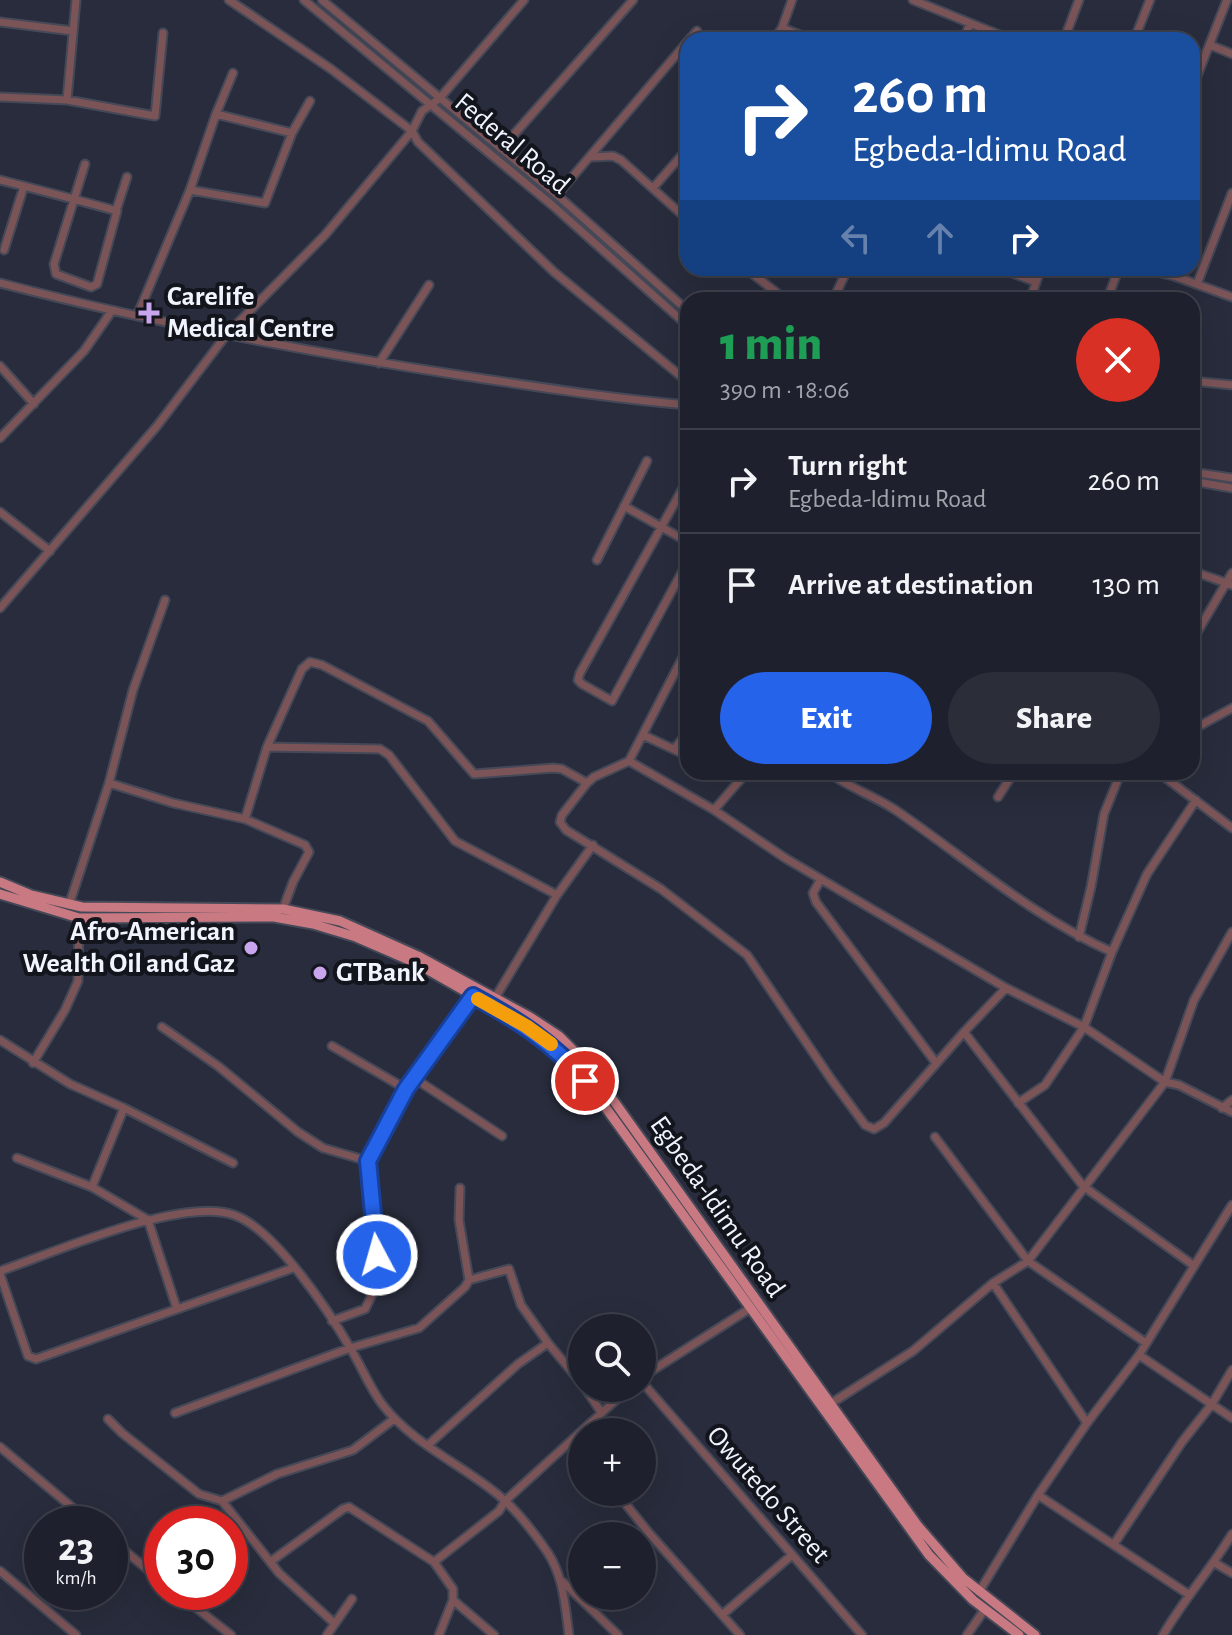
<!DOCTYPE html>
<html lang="en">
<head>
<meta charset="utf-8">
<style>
  :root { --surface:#1e212d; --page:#2b2e39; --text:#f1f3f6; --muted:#a1a3aa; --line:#3c3e49; --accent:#2563eb }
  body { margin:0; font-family:"Alegreya Sans",sans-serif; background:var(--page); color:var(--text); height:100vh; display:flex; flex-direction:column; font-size:30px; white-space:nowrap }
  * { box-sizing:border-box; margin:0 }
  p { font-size:26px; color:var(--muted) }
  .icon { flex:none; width:44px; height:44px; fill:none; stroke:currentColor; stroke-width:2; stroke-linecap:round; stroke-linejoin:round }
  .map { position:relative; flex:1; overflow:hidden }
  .drawer { position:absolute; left:680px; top:292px; width:520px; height:488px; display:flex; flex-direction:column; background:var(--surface); border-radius:24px; box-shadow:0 8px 32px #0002,0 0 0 2px var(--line) }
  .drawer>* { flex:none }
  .guide { position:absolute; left:680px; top:32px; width:520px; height:244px; border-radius:24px; box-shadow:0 8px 32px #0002,0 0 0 2px var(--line); background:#1a4fa0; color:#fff; overflow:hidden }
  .tools { position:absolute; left:568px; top:1314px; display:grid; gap:16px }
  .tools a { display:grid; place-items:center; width:88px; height:88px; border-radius:50%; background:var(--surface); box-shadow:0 8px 32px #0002,0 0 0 2px var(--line); font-size:40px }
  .speed { position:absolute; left:24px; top:1506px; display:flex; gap:16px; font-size:40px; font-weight:700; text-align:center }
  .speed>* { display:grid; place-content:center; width:104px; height:104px; border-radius:50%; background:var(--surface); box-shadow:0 8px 32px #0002,0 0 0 2px var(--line); line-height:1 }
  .speed small { font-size:20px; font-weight:400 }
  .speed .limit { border:12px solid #d22; background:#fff; color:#111 }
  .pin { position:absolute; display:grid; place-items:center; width:68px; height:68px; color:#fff; margin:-34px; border:4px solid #fff; border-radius:50%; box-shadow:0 2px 8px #0007 }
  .me { position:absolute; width:88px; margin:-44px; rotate:354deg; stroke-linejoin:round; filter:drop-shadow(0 0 6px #0008) }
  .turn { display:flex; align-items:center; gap:28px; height:168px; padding:0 40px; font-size:36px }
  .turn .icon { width:104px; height:104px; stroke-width:2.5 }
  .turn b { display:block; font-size:56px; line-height:68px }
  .lanes { display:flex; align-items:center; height:76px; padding:0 40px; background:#0003; justify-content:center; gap:40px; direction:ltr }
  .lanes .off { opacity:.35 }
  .round { display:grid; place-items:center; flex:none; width:84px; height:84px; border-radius:42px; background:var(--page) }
  .headline { display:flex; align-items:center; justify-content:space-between; height:136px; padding:0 40px }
  h1 { font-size:48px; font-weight:800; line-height:60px; color:#1e9e55 }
  .cta { display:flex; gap:16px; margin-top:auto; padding:16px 40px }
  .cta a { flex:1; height:92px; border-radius:48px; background:var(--accent); color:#fff; font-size:32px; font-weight:800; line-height:92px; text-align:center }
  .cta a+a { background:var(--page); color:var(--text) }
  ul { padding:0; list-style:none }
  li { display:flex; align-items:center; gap:24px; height:104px; padding:0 40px; border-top:2px solid var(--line) }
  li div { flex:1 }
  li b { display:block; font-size:30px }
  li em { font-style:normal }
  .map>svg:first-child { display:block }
</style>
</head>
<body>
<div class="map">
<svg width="1232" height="1635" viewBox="0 0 1232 1635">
  <rect width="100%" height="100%" fill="#282c3c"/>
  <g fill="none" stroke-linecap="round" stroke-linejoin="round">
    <g stroke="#444857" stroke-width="11">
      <path id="minor" d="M229,0L331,69L412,131L418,142L554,272L688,382
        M304,0L552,205L688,326
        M322,0L557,195L688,311
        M913,0L1012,40
        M0,22L73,31
        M782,28L792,0
        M689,40L697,31
        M774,40L782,28L813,40
        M964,40L970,23
        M1064,40L1079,0
        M1134,40L1150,0
        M1210,45L1232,54
        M1192,89L1227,0
        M0,97L67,100L155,116L163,33
        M67,100L76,0
        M216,114L233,73
        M501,149L633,0
        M591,157L613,156L621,160L688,220
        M0,180C39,190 78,200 117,211L97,284L91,287L56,274L54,264L85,164
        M653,188L688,148
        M190,190L265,203L292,133L310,101
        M557,195L688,41
        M116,211L127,177
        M4,250L24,186
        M745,268L786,300
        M999,268L1036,282
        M1139,268L1174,276L1232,297
        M0,283C153,323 308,352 465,376C539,387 614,399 688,405
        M1197,284L1232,193
        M833,300L848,268
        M1030,300L1041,268
        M1107,300L1119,268
        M137,316L190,190L216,114L292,133
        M379,363L429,285
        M0,366L34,404
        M1192,381L1232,385
        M0,438L84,351L111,312
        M1192,472L1232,478
        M688,479L580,673L578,680L582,684L612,701L688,561
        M1192,481L1232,488
        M624,506L688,542
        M0,512L50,551
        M597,560L647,461
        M1192,571L1232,585
        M0,608L157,426L227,334L325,235L412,131L422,111L439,99L524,0
        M1192,641L1232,573
        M688,647L629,761L594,777L587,783L562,815L560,822L566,830L661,889L747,955L831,1079L865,1125L874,1129L884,1123L964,1032L1006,988
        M1192,730L1232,708
        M643,735L688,756
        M267,747L380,749L389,755L455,841L557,895
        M675,748L688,732
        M629,761L714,810L785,858L1006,988L1084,1027L1165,1082L1179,1085L1232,1112
        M828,772C849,788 875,796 897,811C968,860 1033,917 1112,952
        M1158,772L1232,828
        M109,783L173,803L245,819L305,845L309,852L293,882L283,909
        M998,797L1014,772
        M714,810L747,772
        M245,819L267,747L302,669L310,662L322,665L428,721L474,774L553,768L562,769L587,783
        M821,879L813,893L816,902L936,1063
        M69,905L109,783L133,690L165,600
        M1079,937L1091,887L1104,814L1121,772
        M495,998L557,895L593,845
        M162,1027L218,1066L298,1132L323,1148L368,1161
        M964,1032L1083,1186L1193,1265
        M0,1040L70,1084L124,1108L233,1163
        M332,1046L406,1089
        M33,1063L65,1010L78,981L79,918
        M414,1078L502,1136
        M1018,1103L1045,1085L1084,1027L1112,952L1147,874L1196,800
        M1222,1108L1232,1100
        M935,1137L1028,1261L1146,1343
        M17,1158L92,1187L148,1220L177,1309
        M92,1187L124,1108
        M460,1188L459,1220L469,1280
        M0,1271C53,1253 182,1196 234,1215C275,1229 330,1313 352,1351C362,1368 370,1388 382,1404C410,1441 456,1462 492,1490C514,1506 533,1531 548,1553C564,1578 565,1606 569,1635
        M0,1274L28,1356L36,1359L293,1268
        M993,1283L1087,1423
        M332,1321L365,1309L371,1297L377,1255L368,1161L406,1089L473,996
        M1139,1355L1232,1418
        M642,1377L749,1309
        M642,1382L862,1635
        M585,1388L601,1412
        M830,1404L913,1351L993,1283L1028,1261L1165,1082L1194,1000L1232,932
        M175,1413L350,1348L419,1328L465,1287L469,1280L509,1269L521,1305L548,1343L582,1384
        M108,1419L122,1433L199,1494L222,1501L279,1573L334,1623
        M574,1440L582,1450
        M428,1445L518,1364L548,1343
        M0,1447L92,1524
        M616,1492L649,1533L740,1635
        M1038,1495L1188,1594
        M222,1501L277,1474L353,1450L394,1419
        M110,1539L162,1581
        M1114,1544L1182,1442L1212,1404L1232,1370
        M270,1562L343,1509L349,1507L434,1562L453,1589V1600L439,1635
        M434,1562L499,1511L505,1501L629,1388
        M1215,1563L1232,1573
        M0,1571L76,1635
        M563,1582L618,1635
        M176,1592L231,1635
        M979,1592L1038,1495L1087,1423L1139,1355L1232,1205
        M453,1600L494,1635
        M722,1615L792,1555
        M327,1635L352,1599
        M967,1635L985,1609
        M1163,1635C1184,1599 1211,1569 1232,1534"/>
    </g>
    <g stroke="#444857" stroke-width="13">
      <path id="major" d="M0,882L31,895L82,907L283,909L340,921L418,956L530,1017L559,1036L584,1061L606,1090L918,1526L963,1578L1035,1635
        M0,894L79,918L274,917L313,924L356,937L416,963L526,1026L551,1044L572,1065L598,1097L929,1555L973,1600L1019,1635"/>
    </g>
    <use href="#minor" stroke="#7b5458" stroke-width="7"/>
    <use href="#major" stroke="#c87981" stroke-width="9"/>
  </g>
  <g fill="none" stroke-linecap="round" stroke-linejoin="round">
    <g stroke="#184099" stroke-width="20">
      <path id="route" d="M377,1255L368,1161L406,1089L473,996C516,1019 554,1043 585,1081"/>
    </g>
    <use href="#route" stroke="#2563eb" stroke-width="14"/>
    <path stroke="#f59e0b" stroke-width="14" d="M478,999L526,1026L551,1044"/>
  </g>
  <g fill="#c9a5ee" stroke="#13151c" stroke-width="3">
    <path d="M145 301h8v8h8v8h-8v8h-8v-8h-8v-8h8z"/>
    <circle cx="251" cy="948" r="8"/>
    <circle cx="320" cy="973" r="8"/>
  </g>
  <g text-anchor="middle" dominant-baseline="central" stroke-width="8" stroke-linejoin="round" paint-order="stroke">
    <g font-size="28" fill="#f1f4fe" stroke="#13151c">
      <text transform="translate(512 144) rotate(40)">Federal Road</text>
      <text transform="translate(717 1207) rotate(55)">Egbeda-Idimu Road</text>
      <text transform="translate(768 1495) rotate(49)">Owutedo Street</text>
    </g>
    <g font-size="28" font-weight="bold" fill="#f1f4fe" stroke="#13151c" text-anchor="start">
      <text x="167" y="297">Carelife<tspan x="167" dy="32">Medical Centre</tspan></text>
      <text x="235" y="932" text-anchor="end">Afro-American<tspan x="235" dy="32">Wealth Oil and Gaz</tspan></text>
      <text x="336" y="973">GTBank</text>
    </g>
  </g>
</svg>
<div class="tools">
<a><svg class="icon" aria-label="search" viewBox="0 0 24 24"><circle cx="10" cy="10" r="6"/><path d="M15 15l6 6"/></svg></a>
<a>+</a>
<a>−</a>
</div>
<div class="speed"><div>23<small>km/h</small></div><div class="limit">30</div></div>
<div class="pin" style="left:585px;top:1081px;background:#d93025"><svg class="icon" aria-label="arrive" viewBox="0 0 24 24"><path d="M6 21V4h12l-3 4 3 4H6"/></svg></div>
<svg class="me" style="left:377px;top:1255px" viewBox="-20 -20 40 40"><circle r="17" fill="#2563eb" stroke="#fff" stroke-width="3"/><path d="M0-11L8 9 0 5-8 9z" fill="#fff"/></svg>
<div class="guide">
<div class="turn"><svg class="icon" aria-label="right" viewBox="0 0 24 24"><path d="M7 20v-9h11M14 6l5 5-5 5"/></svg><div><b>260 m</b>Egbeda-Idimu Road</div></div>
<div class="lanes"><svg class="icon off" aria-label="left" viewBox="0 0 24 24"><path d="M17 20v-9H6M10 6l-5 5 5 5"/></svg><svg class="icon off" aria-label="ahead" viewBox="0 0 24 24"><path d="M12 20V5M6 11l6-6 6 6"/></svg><svg class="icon" aria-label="right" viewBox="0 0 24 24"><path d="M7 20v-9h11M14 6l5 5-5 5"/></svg></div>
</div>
<section class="drawer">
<div class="headline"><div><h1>1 min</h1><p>390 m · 18:06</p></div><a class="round" style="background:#d93025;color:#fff"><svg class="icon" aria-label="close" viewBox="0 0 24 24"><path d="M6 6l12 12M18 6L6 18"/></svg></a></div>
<ul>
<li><svg class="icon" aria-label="right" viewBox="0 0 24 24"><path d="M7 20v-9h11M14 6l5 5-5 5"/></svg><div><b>Turn right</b><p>Egbeda-Idimu Road</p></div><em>260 m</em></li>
<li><svg class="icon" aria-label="arrive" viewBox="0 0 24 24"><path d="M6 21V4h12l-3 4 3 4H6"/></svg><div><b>Arrive at destination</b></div><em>130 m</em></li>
</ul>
<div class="cta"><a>Exit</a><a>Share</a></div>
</section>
</div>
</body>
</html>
